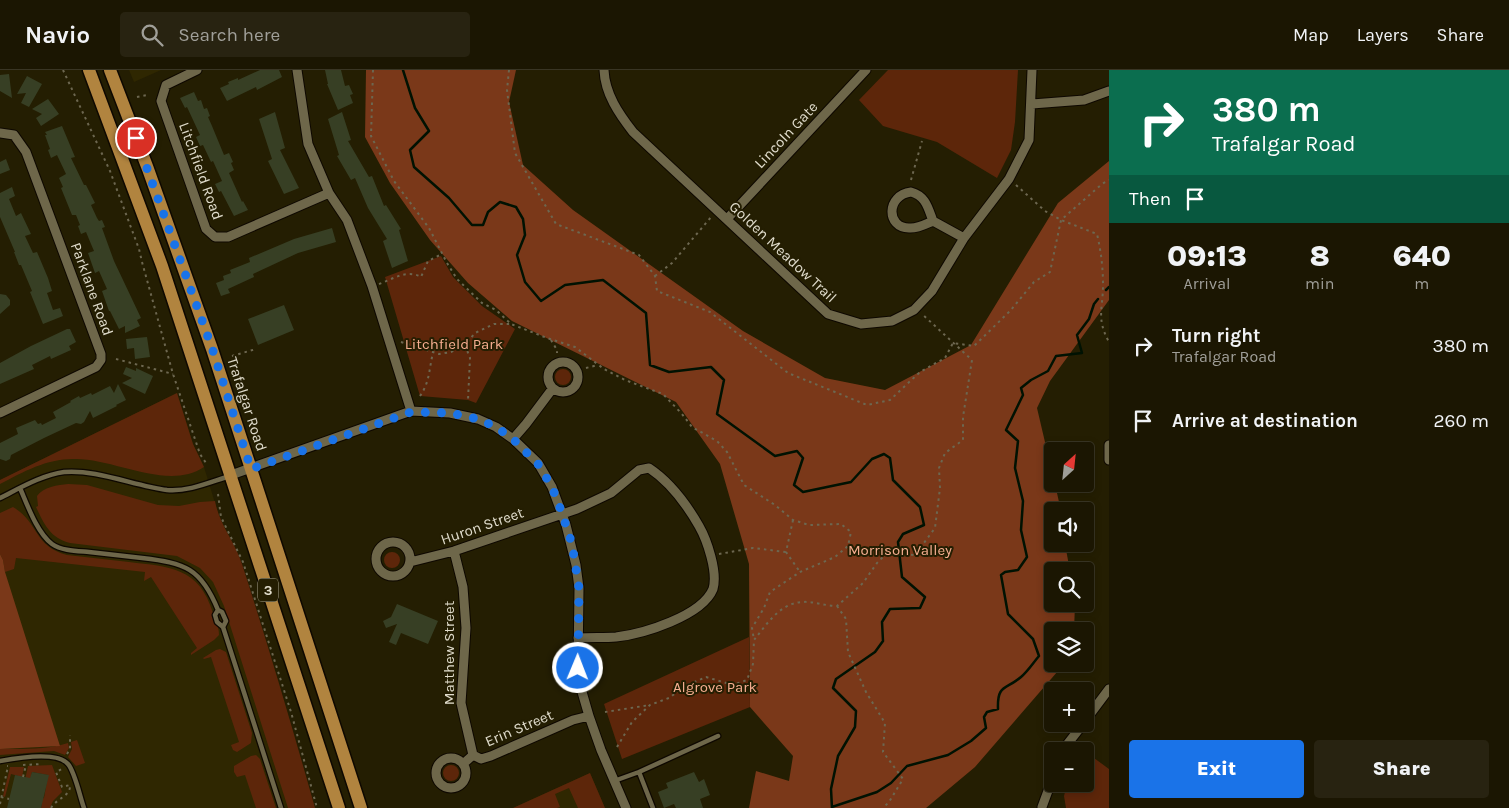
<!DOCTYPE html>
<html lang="en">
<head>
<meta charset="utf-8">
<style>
  :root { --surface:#1b1602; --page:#282311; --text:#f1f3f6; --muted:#a09f99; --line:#393524; --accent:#1a73e8 }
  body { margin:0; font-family:Karla,sans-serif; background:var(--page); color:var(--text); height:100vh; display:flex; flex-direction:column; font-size:19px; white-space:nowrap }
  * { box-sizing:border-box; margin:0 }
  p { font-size:16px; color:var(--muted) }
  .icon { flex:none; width:28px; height:28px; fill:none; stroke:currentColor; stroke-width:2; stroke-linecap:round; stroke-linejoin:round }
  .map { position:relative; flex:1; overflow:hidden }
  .details { display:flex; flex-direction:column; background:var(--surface); width:400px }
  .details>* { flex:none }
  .guide { background:#0b6e4f; color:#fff; overflow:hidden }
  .needle { width:32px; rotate:27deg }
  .buttons { position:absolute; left:1044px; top:372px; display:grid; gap:10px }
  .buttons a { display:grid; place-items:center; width:50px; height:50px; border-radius:5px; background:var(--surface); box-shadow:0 2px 8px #0003,0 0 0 1px var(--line); font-size:25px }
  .pin { position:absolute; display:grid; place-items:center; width:42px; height:42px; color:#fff; margin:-21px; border:2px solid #fff; border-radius:50%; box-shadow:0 1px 5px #0007 }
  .me { position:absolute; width:55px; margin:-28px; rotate:1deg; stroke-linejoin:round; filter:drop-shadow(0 0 4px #0008) }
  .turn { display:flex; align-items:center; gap:18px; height:105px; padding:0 20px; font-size:22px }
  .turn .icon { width:65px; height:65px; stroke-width:2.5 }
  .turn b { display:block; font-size:35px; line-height:42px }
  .then { display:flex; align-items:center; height:48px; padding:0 20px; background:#0003; gap:10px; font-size:19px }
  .eta { display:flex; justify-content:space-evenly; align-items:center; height:85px; text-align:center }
  .eta b { font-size:30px; font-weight:800; line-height:35px }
  .action { display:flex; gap:10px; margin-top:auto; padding:10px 20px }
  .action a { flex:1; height:58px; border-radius:5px; background:var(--accent); color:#fff; font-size:20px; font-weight:800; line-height:58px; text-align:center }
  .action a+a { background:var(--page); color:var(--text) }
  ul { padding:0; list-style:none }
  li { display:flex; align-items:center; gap:15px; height:75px; padding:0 20px }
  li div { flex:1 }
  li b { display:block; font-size:19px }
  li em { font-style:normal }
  header { display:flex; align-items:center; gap:30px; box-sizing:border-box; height:70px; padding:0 25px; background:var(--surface); border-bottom:1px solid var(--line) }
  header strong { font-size:24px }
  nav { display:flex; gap:28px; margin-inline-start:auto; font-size:18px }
  .search { width:350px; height:45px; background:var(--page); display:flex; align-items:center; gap:12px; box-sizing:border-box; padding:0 18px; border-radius:5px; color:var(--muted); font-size:19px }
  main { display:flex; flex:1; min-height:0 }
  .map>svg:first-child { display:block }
</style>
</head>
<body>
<header>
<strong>Navio</strong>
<div class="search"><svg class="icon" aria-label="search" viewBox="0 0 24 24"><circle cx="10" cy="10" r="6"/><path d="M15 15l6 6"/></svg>Search here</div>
<nav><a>Map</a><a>Layers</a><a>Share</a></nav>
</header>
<main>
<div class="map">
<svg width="1109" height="738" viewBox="0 0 1109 738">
  <rect width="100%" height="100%" fill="#241e02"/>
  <path fill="#2f2701" d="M129,0H161L134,12Z
    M177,323L193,374L204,397L219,446L241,492L277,607L315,738H0V410Z
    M590,703L605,738H513Z"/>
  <path fill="#5d260a" d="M888,0H1018L1015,52L1011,80L997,108L937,72L883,56L859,30Z
    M441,186L453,207L482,236L515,259L476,333L468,330L420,326L385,207Z
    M555 307a8 8 0 1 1 16 0a8 8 0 1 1-16 0Z
    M177,323L193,374L204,397C168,421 116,389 76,389C48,388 25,401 0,414V410Z
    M68,414L87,415L158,435L179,436L200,432L215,431C219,454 235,472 242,494C268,575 292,656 315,738H288L224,536L213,512L200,498L177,486L70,473C50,468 44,454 36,437L38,436L37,426C43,417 58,415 68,414Z
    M13,437C39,452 33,476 67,485C88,487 108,490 129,492C170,497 199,497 213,543C216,550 219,557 219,565L214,570L191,585V583L197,578L151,507L144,511L145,502L16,488L14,499L5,502L3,490L0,484V443Z
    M384 490a8 8 0 1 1 16 0a8 8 0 1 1-16 0Z
    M749,567L750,637L622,689L604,634Z
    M220,579L226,582L252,663L251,673L237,682L233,680L231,675L239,672L211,587L204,589L203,588L216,580Z
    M77,670L85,693L76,696L68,687L72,679L71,672Z
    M68,673L69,678L65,685L54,681L0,685V679C22,679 47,680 68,673Z
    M1079,677L1109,699V738H1066L1064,726L1067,714H1085V681H1077Z
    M256,685L260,689L276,738H256L245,705L237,707L234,702V696L251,686Z
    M443 703a8 8 0 1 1 16 0a8 8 0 1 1-16 0Z
    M52,695L62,722L53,731L50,738H41L42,732L37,731L44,728L48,705L32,702L30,711L25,710L28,696Z
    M10,697H24L22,707L11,704L5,727L3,726Z
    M590,703L605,738H578L569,718L555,724L560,737L557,738H513Z"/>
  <path fill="#7a3819" d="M366,0H516L509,32L523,95L573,140L743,261L825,308L885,320L971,275L1058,133L1109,91V230L1050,311L1037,338L1052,402V414H1055L1061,441H1052V474H1065L1070,501H1052V534H1075L1074,561H1052V594H1064L975,697L926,738H749L756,701L789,711L793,686L750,637L749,494L720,394L676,332L512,251L468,213L430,170L390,113L365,67Z
    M0,484L3,490L5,502L60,676L0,679Z"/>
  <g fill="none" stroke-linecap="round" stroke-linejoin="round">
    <path stroke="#001202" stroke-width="2.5" d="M403,0L415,38L429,61L410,80L414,97L449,128L472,155H483L488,142L500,132L516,137L523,149L525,165L517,185L525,212L541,231L565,215L603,210L646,243L650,295L669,302L711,297L724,310L717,344L775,386L797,381L803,388L794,415L803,422L851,412L872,389L884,384L890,388L893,410L920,437L924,455L903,464L898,472L902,507L925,527L920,538L890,539L882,552L883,571L875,582L836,609L833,618L856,641L855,657L838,686L831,719L832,738
      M1106,220L1109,217
      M832,737L877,722L891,713L907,696L948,685L971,671L986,658L984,647L987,642L998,639C997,614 1006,620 1021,607C1028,601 1033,593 1039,586L1033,569L1008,544L1001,505L1005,502L1018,500L1027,487L1021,460L1023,431L1015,398L1018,371L1006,360L1023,325L1021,318L1031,310L1048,301L1056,286L1082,283L1077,265L1089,249L1094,234L1098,229"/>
  </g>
  <path fill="#373f24" d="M260,0H279L282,7L257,20L256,17L227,31L220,18L229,14L228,12L238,8V10Z
    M325,0H341L345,16L349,15L353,24L350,25L353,33L338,40L327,14H328Z
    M9,4L12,28L0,21V5Z
    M27,6L42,14L29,37L21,33L26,23L17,24Z
    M194,22L198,31L201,30L204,39L207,38L210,46L208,47L212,56L224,85L229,83L233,92L231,93L234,100L229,103L242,132L243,131L248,140L234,146L221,121L219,122L215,114L222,111L213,91L211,92L203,75L200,76L196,67L200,65L187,37L185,38L180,28Z
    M48,29L59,44L41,56L36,48L42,44L32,39Z
    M275,42L285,78L280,80L299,118L284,124L268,91L272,89L259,49Z
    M342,42L351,70L348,71L369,107L372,106L384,136L386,135L401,159L399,160L408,191L392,198L383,171L387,169L368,138L355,108L351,110L337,86L339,85L328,49Z
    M62,56L75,87L71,88L84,115H86L95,133L91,135L97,148L99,151L102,150L105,157L102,158L114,191L141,248L137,250L140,256L125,263V256L119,259L110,241H109L102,221L107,219L99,201L95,203L88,183L94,181L91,174L86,162L81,164L78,156L80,155L76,145H72L61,118L63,117L59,108L66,104L57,85L51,88L48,80L50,79L45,65H47L45,62Z
    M6,89L10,100L0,104V92Z
    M12,117L15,126L9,129L16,146L21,143L31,164L25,166L33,183L37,182L48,208L52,221L47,223L53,240L60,238L63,246L43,254L30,222L32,221L21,195H19L14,182H15L0,147V123Z
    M332,158L336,172L298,183L253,204L254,207L228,219L230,223L221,226L216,213L224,210L223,206L231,203L230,200L250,192L249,188L294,169Z
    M0,224L6,225L10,230V235L0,244Z
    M284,235L294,260L258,275L248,249Z
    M67,259H70L76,272L69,276L71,280L51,289L50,286L32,295L34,299L0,314V293L31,276Z
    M147,267L150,287L135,289L134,278L127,279L126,269Z
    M126,297L136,301V298L153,306L145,324L122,313L132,308L123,304Z
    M118,314L126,330L116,335L117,336L93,348L90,341L84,352L81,354L76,353L44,368L11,385L10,389L6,391L0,389V373L18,364L16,358L35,350L38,354L41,353L42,355L56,348L53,342L71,332L70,331L79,326L80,328L91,323L92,325L110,316L114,323Z
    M397,534L438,551L428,574L401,563L396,575L389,572L397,554L386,558L383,551L391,547Z
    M32,702L49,705L41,738H7L15,705L30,708Z
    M694,702L699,712L704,709L710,725L700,729L703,738H676L674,734L664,738L658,722L668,718L666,713Z"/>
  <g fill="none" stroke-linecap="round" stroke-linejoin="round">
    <g stroke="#0e0800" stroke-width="7">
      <path id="lane" d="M20,418C27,434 37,463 52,474C62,481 77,481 89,482C107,484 125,486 142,488C185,493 201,498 218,540L222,542L226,551L223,557
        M0,428C20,418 42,405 64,402C96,399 135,416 167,420C188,422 210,412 230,406
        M218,540L215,545L217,552L223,557L281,738
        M0,691C16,688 57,681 68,694C75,702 80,727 84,738
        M639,702L718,666
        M614,711L639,702L653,738"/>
    </g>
    <g stroke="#0e0800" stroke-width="11">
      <path id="street" d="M197,0L166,15L161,31L206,159L215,167H228L329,123
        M297,0L308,74L329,123L347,150L372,216L411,341
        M604,0C605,24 619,44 633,62L828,244L861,254L892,251L914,240L932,221L964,168L1009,109L1029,70L1032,0
        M1032,34L1084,30L1109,21
        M0,63L14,65L26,82L101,284V290L96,297L0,343
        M911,122C926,126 928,138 933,151C926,154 917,159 909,158C886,158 886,125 911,122Z
        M727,149L866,0
        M933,151L964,168
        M548 307a15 15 0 1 1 30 0a15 15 0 1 1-30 0Z
        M513,369L526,354L553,318
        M1109,375V390
        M231,405L411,341L450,343L478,349L496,357L513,369L538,393L552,417L566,455L576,495L579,518L578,598L580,615L589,646L601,680L626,738
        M376 489a17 17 0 1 1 34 0a17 17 0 1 1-34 0Z
        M454,481L463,517L466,558L461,633L473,685
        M410,492L454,481L577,439L611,423L639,400L649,398C670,412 687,435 699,456C707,470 718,502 713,519C702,546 643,564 616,567C604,568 591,567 578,568
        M1085,651L1109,619
        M1062,681L1083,654
        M436 703a15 15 0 1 1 30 0a15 15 0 1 1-30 0Z
        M463,694L473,685L481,689L491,686L573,650L589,646
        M1042,737L1052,710"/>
    </g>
    <g stroke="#0e0800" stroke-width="15">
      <path id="primary" d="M89,0L162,196L339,738
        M110,0L148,99L212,279L361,738"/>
    </g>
    <path stroke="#6d6750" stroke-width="2" stroke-dasharray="2.5 4" stroke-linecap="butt" d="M63,0L110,101L139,179L142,192L173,304L200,384L206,393
      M373,0L371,66L394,111L429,158L447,193L457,209L482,233L496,240L511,254L547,268L575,277L604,299L625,310L663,324L682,344L692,357L717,371L727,382L744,415L775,435L793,450L809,455L841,454L851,462L848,476L835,487L800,502L770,522L764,538L752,558L754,570
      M509,0L507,20L515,83L556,154L639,185L655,206L657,221L710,242L788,303L867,335L890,330L920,302L945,288L953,273L974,276L1010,241L1034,212L1050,202L1061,150L1102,114L1109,110
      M137,27L147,25
      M911,110L922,71
      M1016,115L1045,141L1061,150L1097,164C1101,181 1103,198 1103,215C1103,239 1096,248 1109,272
      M655,206L672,193L712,146
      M379,214C393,209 407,199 421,207L428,191L442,184
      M551,270L557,280V283
      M401,272L439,284L451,282L465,275L475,263L494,254H511
      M465,275L470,288L468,330
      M232,286L256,279
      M116,289L173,304
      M586,298L598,295
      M420,326C430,312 429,298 433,283
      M218,424L221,447L243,492L291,642L317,738
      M793,450L786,482L800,502
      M719,484L753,478L786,482
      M837,536L846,549L848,582L866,622L885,653L883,682L903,709L889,732L883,738
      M605,642L650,635
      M617,677L632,652L650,635L669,628L685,616L706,607L733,615L747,610L753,594L754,570C766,555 780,533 802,532C813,531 825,536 837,536L863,513L877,493L886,484L915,485L935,458L940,418L939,398L945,383L963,370V347L972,290L922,244
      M67,684L70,679V665
      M23,695L41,694
      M23,707L26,695
      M1,727L9,729
      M0,734L8,696H7
      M51,738C57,728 71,726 70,715L62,717L56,702L62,699V698"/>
    <use href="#lane" stroke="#6e674a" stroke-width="4.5"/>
    <use href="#street" stroke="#6e674a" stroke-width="9"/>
    <use href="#primary" stroke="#b1843f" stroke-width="12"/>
  </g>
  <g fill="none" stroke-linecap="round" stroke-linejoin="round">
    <path stroke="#1a73e8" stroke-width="9" stroke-dasharray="0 16.2" d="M136,68L212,278L251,399L411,342L450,343L478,349L496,357L513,369L538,394L552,417L562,443L572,474L579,518L578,598"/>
  </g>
  <g text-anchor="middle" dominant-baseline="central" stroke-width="4" stroke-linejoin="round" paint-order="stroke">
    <rect fill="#241e02" stroke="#a8a38f" stroke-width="1" x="258" y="508.5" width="20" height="23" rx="4"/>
    <g font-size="14" font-weight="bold" fill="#e0dccc">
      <text x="268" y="520">3</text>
    </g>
    <g font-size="15" fill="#e0dccc" stroke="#241e02">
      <text transform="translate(786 65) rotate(-47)">Lincoln Gate</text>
      <text transform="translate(201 101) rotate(70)">Litchfield Road</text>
      <text transform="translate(783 182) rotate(43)">Golden Meadow Trail</text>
      <text transform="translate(92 219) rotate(70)">Parklane Road</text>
      <text transform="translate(247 334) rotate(72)">Trafalgar Road</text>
      <text transform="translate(482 456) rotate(-19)">Huron Street</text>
      <text transform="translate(449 583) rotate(-90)">Matthew Street</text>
      <text transform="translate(519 658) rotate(-23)">Erin Street</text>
    </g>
    <g font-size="15" fill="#f6ae90" stroke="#241e02">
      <text x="454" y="274">Litchfield Park</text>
      <text x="900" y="480">Morrison Valley</text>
      <text x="715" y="617">Algrove Park</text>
    </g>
  </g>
</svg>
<div class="buttons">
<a><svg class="needle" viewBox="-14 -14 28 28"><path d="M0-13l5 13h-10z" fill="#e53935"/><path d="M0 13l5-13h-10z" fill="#a09f99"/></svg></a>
<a><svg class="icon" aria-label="sound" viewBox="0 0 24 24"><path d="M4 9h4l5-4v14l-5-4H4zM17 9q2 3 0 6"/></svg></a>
<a><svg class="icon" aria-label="search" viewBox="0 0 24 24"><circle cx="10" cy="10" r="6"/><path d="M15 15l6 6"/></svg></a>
<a><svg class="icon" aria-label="layers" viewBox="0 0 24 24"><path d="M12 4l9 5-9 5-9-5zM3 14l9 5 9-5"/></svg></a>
<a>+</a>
<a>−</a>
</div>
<div class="pin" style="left:136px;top:68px;background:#d93025"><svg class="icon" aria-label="arrive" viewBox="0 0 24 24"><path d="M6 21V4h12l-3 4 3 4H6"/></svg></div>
<svg class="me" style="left:578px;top:598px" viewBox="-20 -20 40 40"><circle r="17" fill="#1a73e8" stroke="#fff" stroke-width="3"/><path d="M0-11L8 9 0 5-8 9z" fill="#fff"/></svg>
</div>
<section class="details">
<div class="guide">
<div class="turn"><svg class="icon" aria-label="right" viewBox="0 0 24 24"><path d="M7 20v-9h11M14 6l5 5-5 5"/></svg><div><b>380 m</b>Trafalgar Road</div></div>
<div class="then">Then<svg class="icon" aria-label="arrive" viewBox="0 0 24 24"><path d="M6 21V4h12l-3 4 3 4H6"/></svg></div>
</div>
<div class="eta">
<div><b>09:13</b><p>Arrival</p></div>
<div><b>8</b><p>min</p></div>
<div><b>640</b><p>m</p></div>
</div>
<ul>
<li><svg class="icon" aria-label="right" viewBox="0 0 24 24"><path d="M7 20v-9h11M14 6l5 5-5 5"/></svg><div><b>Turn right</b><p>Trafalgar Road</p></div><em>380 m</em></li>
<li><svg class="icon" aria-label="arrive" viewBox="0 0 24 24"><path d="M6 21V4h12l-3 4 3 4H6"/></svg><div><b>Arrive at destination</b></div><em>260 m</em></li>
</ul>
<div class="action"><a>Exit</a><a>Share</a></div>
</section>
</main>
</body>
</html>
